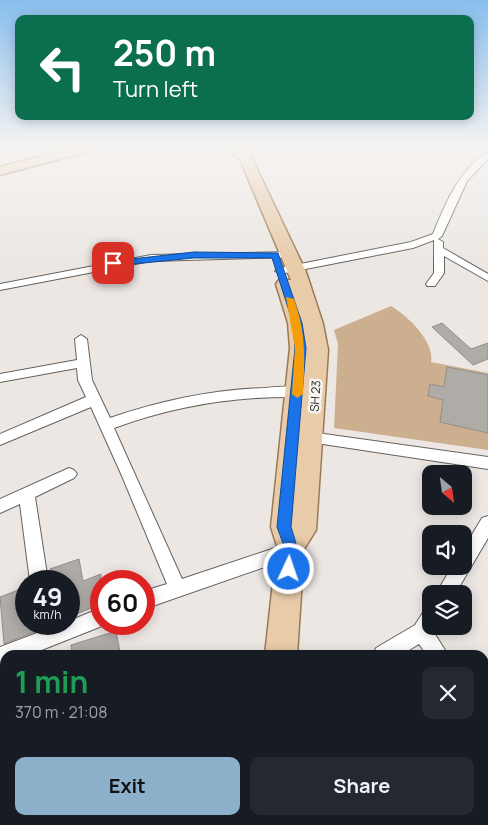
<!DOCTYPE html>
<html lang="en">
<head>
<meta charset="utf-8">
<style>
  :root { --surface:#171b24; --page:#242831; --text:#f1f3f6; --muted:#9ea1a6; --accent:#8cb0c9 }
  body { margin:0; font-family:Manrope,sans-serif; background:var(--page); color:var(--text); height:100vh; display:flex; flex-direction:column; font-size:19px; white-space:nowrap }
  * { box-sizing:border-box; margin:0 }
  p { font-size:16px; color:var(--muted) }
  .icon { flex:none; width:28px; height:28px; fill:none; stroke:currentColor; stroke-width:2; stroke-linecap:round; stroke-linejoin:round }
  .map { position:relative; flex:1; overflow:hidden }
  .panel { position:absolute; left:0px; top:650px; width:489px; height:175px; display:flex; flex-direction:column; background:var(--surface); border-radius:15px 15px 0 0; box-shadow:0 2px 12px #0003 }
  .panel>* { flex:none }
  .guide { position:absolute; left:15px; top:15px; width:459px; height:105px; border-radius:10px; box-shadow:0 2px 12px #0003; background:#0b6e4f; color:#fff; overflow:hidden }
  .needle { width:32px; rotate:151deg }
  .buttons { position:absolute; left:422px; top:465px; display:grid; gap:10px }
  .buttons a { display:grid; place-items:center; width:50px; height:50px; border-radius:10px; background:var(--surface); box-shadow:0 2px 12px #0003; font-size:25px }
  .speed { position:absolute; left:15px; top:570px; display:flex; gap:10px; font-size:25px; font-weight:700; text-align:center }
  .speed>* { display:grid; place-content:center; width:65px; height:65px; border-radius:50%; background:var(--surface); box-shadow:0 2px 12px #0003; line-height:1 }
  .speed small { font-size:12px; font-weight:400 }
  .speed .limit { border:8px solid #d22; background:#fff; color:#111 }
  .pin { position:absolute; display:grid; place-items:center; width:42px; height:42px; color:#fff; margin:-21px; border-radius:10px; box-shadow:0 2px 8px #0006 }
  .me { position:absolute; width:55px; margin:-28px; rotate:3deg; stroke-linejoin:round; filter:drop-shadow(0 0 4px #0008) }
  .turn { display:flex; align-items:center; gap:18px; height:105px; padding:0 15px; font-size:22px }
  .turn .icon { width:65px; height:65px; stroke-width:2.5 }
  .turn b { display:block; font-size:35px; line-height:42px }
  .round { display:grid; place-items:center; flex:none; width:52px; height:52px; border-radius:10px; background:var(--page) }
  .headline { display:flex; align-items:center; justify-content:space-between; height:85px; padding:0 15px }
  h1 { font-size:30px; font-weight:700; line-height:38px; color:#1e9e55 }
  .cta { display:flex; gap:10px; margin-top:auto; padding:10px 15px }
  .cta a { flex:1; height:58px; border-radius:10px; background:var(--accent); color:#111; font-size:20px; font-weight:700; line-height:58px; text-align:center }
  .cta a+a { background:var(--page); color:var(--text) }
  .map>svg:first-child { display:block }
</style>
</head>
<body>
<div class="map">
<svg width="488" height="825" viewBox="0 0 488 825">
  <rect width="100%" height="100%" fill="#ece7e3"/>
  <path fill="#ccaf8f" d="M391,306C408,316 435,342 431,362L488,373V450L334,428L338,344L334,330Z"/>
  <path fill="#afaba7" stroke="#928e89" d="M442,323L471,349L488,343V359L473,365L432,327Z
    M447,367L488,375V433L440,422L443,400L428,396L430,384L444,387Z
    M79,559L83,581L101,574V604L69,617V581H52L50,569Z
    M26,587V624H36L37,631L4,644L0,597Z
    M116,631L120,652L110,655H72L71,645Z"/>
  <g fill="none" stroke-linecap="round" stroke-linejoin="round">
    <g stroke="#66625e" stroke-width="2">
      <path id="minor" d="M0,148H11L0,151Z
        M265,148H281L236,157L232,155Z
        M485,153H488V159L467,181L442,236L438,239L443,242V248L488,274V281L444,256V273L435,286H427L426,284L434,273V240L413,248L280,274L275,271L280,268L411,242L433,234C445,204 458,173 485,153Z
        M289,252L294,255L293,257L151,261L0,290V284L151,255Z
        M81,335L87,339L92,380L110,418C160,401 211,390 264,388C276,387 291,385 303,389L305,392L298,397C235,396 174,406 114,428L182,579L290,543L296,546L298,551L296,556L144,609V591L167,584L122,476L91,407L0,445V434L86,397L78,380L77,368L0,382V374L77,360L75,339Z
        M303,431L488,457V469L303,441L298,440L296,436L298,432Z
        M69,468L74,470L77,474L74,478L35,497L48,581H30L20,504L0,513V499Z
        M488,516V538L455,594H436L452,566H464V548L482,518Z
        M101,608V624H107L29,655H5V665L0,667V647L61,624H69V621Z
        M431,608V626H436L433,631L448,655H427L419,644L401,655H373L376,648L415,625L424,611Z
        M484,717L488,718V746L484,744Z
        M21,820H45L44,825H20Z"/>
    </g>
    <g stroke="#9a7a55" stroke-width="3">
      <path id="primary" d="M73,148H92L90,151L0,175V167Z
        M235,148H247L306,272L323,324L328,350L316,530L304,549L297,655H265L277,546L271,527L290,348L288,323L276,284L279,280H291Z
        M248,820H286L285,825H247Z"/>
    </g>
    <use href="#minor" fill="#fff" fill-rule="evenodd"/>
    <use href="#primary" fill="#e8cba9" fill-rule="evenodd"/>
  </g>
  <linearGradient id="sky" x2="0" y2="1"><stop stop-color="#88beee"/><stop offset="0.56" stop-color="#f6f4f2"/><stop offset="1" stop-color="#f6f4f2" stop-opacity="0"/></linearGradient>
  <rect width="488" height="263" fill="url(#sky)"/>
  <path fill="#1a73e8" stroke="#114b97" d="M194,252L278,253L302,323L306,348L291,527C296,542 301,558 294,573L289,575L284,573L282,569L284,546L277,527L295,348L293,323L272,258H194L113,266L109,263L113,261Z"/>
  <path fill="#f59e0b" d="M286,297L294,299C306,333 305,358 303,394L297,398L292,394L295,348Z"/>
  <g text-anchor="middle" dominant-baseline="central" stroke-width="5" stroke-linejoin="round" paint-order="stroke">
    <g font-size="12" fill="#262523" stroke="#f9f5f0">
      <text transform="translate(315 396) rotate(-86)">SH 23</text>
    </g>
  </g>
</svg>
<div class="buttons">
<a><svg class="needle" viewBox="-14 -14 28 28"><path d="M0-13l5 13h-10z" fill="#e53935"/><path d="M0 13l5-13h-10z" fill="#9ea1a6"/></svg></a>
<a><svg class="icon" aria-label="sound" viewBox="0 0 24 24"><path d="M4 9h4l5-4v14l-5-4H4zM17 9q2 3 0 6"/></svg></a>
<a><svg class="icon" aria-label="layers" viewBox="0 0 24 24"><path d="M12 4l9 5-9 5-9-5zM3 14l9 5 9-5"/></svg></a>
</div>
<div class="speed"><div>49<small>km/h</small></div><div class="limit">60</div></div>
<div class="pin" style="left:113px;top:263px;background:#d93025"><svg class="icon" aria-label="arrive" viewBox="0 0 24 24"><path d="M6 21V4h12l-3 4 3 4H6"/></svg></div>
<svg class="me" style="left:289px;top:569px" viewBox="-20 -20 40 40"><circle r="17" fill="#1a73e8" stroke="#fff" stroke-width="3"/><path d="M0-11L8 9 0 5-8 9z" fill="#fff"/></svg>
<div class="guide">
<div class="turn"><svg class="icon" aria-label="left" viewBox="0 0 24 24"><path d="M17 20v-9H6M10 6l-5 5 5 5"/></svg><div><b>250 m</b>Turn left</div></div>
</div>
<section class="panel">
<div class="headline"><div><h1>1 min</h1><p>370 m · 21:08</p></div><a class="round"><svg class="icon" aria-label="close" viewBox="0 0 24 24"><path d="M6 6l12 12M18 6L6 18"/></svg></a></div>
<div class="cta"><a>Exit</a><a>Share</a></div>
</section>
</div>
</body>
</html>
